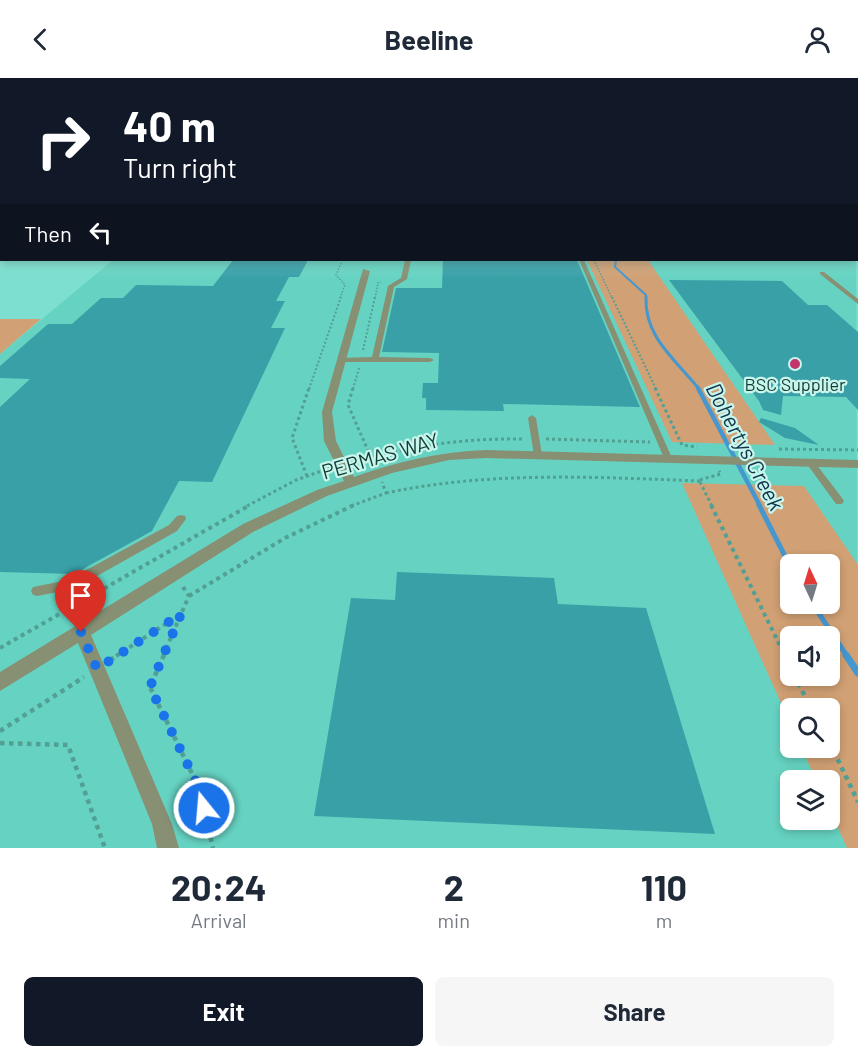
<!DOCTYPE html>
<html lang="en">
<head>
<meta charset="utf-8">
<style>
  :root { --surface:#fff; --page:#f6f6f7; --text:#1f2937; --muted:#747a83; --accent:#111827 }
  body { margin:0; font-family:Barlow,sans-serif; background:var(--page); color:var(--text); height:100vh; display:flex; flex-direction:column; font-size:22px; white-space:nowrap }
  * { box-sizing:border-box; margin:0 }
  p { font-size:20px; color:var(--muted) }
  .icon { flex:none; width:33px; height:33px; fill:none; stroke:currentColor; stroke-width:2; stroke-linecap:round; stroke-linejoin:round }
  .map { position:relative; height:770px; overflow:hidden }
  .side { display:flex; flex-direction:column; background:var(--surface); flex:1 }
  .side>* { flex:none }
  .top-card { position:absolute; left:0px; top:0px; width:858px; height:183px; box-shadow:0 3px 9px #0003; background:#111827; color:#fff; overflow:hidden }
  .needle { width:39px; rotate:356deg }
  .controls { position:absolute; left:780px; top:476px; display:grid; gap:12px }
  .controls a { display:grid; place-items:center; width:60px; height:60px; border-radius:9px; background:var(--surface); box-shadow:0 3px 9px #0003; font-size:30px }
  .pin { position:absolute; display:grid; place-items:center; width:51px; height:51px; color:#fff; margin:-62px -26px; border-radius:50% 50% 50% 0; rotate:-45deg; box-shadow:0 0 6px #0007 }
  .pin .icon { rotate:45deg }
  .me { position:absolute; width:66px; margin:-33px; rotate:343deg; stroke-linejoin:round; filter:drop-shadow(0 0 4px #0008) }
  .turn { display:flex; align-items:center; gap:21px; height:126px; padding:0 24px; font-size:27px }
  .turn .icon { width:78px; height:78px; stroke-width:2.5 }
  .turn b { display:block; font-size:42px; line-height:51px }
  .then { display:flex; align-items:center; height:57px; padding:0 24px; background:#0003; gap:12px; font-size:22px }
  .eta { display:flex; justify-content:space-evenly; align-items:center; height:102px; text-align:center }
  .eta b { font-size:36px; font-weight:700; line-height:42px }
  .action { display:flex; gap:12px; margin-top:auto; padding:12px 24px }
  .action a { flex:1; height:69px; border-radius:9px; background:var(--accent); color:#fff; font-size:24px; font-weight:700; line-height:69px; text-align:center }
  .action a+a { background:var(--page); color:var(--text) }
  header { display:flex; justify-content:space-between; align-items:center; height:78px; padding:0 24px; background:var(--surface); font-size:27px; font-weight:700 }
  .map>svg:first-child { display:block }
</style>
</head>
<body>
<header><svg class="icon" aria-label="back" viewBox="0 0 24 24"><path d="M15 5l-7 7 7 7"/></svg>Beeline<svg class="icon" aria-label="person" viewBox="0 0 24 24"><circle cx="12" cy="8" r="4"/><path d="M4 21q1-7 8-7t8 7"/></svg></header>
<div class="map">
<svg width="858" height="770" viewBox="0 0 858 770">
  <rect width="100%" height="100%" fill="#7cdfcf"/>
  <path fill="#66d3c2" fill-rule="evenodd" d="M856,93L858,770H0V276L113,182H856ZM790,486H830V525H790ZM790,558H830V597H790ZM790,630H830V669H790ZM790,702H830V741H790Z"/>
  <path fill="#d1a074" fill-rule="evenodd" d="M587,182H648L775,367L672,364Z
    M0,241H41L0,276Z
    M682,405L804,408L858,487V770H847L830,732V702H816L801,669H830V630H790V645ZM790,486H830V525H790ZM790,558H830V597H790Z"/>
  <g fill="none" stroke-linecap="round" stroke-linejoin="round">
    <path stroke="#4597d0" stroke-width="2" d="M616,182L615,189L646,217V220"/>
    <path stroke="#4597d0" stroke-width="3" d="M646,219C644,259 676,282 699,311"/>
    <path stroke="#4597d0" stroke-width="4.5" d="M698,310L760,428"/>
    <path stroke="#4597d0" stroke-width="5" d="M759,427L790,488
      M812,525L847,578"/>
    <path stroke="#4597d0" stroke-width="7" d="M846,577L858,595"/>
  </g>
  <path fill="#39a0a8" d="M233,182H308L299,199H289L276,223H285L271,250H285L212,404L179,403L152,453L74,496L0,494V329L30,301L0,300V288L48,246H72L101,220H123L136,207L213,208Z
    M443,182H577L640,329L503,326L504,333L426,332V320H422L423,305H438L439,275L382,274L396,210H442Z
    M669,202L782,203L808,227H827L858,254V332L846,319L783,318L781,337L763,332L759,323Z
    M761,340L795,350L819,367L785,360L759,344Z
    M397,494L554,500L558,526L646,530L715,756L314,738L351,520L395,522Z"/>
  <g fill="none" stroke-linecap="round" stroke-linejoin="round">
    <path stroke="#529f93" stroke-width="1.5" stroke-dasharray="1.5 1.5" stroke-linecap="butt" d="M594,182L612,220
      M341,185L336,197L345,207
      M340,220L345,207
      M375,220L378,205L381,204"/>
    <path stroke="#529f93" stroke-width="2" stroke-dasharray="2 2" stroke-linecap="butt" d="M612,219L656,311
      M363,272L375,219
      M309,311L341,219
      M353,311L359,290"/>
    <path stroke="#529f93" stroke-width="3" stroke-dasharray="3 3" stroke-linecap="butt" d="M353,310L348,327L373,384
      M655,310L682,367L697,369
      M546,361L650,364
      M779,371L858,372
      M353,383C410,368 465,360 524,361
      M307,398L292,360L309,310
      M386,415C490,393 594,399 700,403
      M247,428L296,402L330,390
      M351,428L386,415L382,404
      M712,428L699,402L721,396L719,393"/>
    <path stroke="#529f93" stroke-width="4" stroke-dasharray="4 4" stroke-linecap="butt" d="M711,427L785,578
      M189,518L285,460L354,427
      M0,570L250,427
      M116,578L181,536L189,518L181,506
      M163,578L181,536"/>
    <path stroke="#529f93" stroke-width="4.5" stroke-dasharray="4.5 4.5" stroke-linecap="butt" d="M164,577L150,609L199,710L213,770
      M784,577L790,589
      M110,582L118,577
      M794,597L811,630
      M0,653L84,599
      M0,665L68,667L105,770
      M830,665L858,724"/>
    <path fill="#879073" fill-rule="evenodd" d="M856,94H858V96H856Z
      M405,182H411L407,201L394,209L379,279L430,280L434,282L430,284H338V280H341L372,279L388,208L401,200Z
      M579,182H584L672,380L671,382L668,383L664,380Z
      M820,194H824L858,221V226L820,196Z
      M532,337L536,340L542,377L538,380L534,377L528,340Z
      M810,381L813,382L842,420L844,423L842,426H836L807,386L806,384Z
      M181,437L185,438L186,441L177,453L74,511L37,518L33,517L31,513L33,509L68,502L169,447L177,438Z"/>
    <path fill="#879073" fill-rule="evenodd" d="M856,137L858,138V142L856,141Z
      M363,191L370,193L332,334L336,363L354,399C399,383 439,374 486,372L858,382V390L486,380L449,382L392,395L327,418L253,454L91,557L172,746L179,770H157L152,746L78,565L0,613V594L243,446L317,412L344,403L324,363L322,334Z"/>
  </g>
  <linearGradient id="sky" x2="0" y2="1"><stop stop-color="#67a8de"/><stop offset="0.46" stop-color="#c4f1e9"/><stop offset="1" stop-color="#c4f1e9" stop-opacity="0"/></linearGradient>
  <rect width="858" height="201" fill="url(#sky)"/>
  <g fill="none" stroke-linecap="round" stroke-linejoin="round">
    <path stroke="#1a73e8" stroke-width="10" stroke-dasharray="0 18" d="M81,554L97,591L181,536L150,609L199,710L204,730"/>
  </g>
  <circle fill="#c1356a" stroke="#c8f6ed" stroke-width="2" cx="795" cy="286" r="6"/>
  <g text-anchor="middle" dominant-baseline="central" stroke-width="4.5" stroke-linejoin="round" paint-order="stroke">
    <g font-size="18" fill="#123d37" stroke="#c8f6ed">
      <text x="795" y="306">BSC Supplier</text>
    </g>
    <g font-size="21" fill="#123d37" stroke="#c8f6ed">
      <text transform="translate(380 377) rotate(-16)">PERMAS WAY</text>
    </g>
    <g font-size="22" font-style="italic" fill="#11344c" stroke="#c8f6ed">
      <text transform="translate(746 368) rotate(62)">Dohertys Creek</text>
    </g>
  </g>
</svg>
<div class="controls">
<a><svg class="needle" viewBox="-14 -14 28 28"><path d="M0-13l5 13h-10z" fill="#e53935"/><path d="M0 13l5-13h-10z" fill="#747a83"/></svg></a>
<a><svg class="icon" aria-label="sound" viewBox="0 0 24 24"><path d="M4 9h4l5-4v14l-5-4H4zM17 9q2 3 0 6"/></svg></a>
<a><svg class="icon" aria-label="search" viewBox="0 0 24 24"><circle cx="10" cy="10" r="6"/><path d="M15 15l6 6"/></svg></a>
<a><svg class="icon" aria-label="layers" viewBox="0 0 24 24"><path d="M12 4l9 5-9 5-9-5zM3 14l9 5 9-5"/></svg></a>
</div>
<div class="pin" style="left:81px;top:554px;background:#d93025"><svg class="icon" aria-label="arrive" viewBox="0 0 24 24"><path d="M6 21V4h12l-3 4 3 4H6"/></svg></div>
<svg class="me" style="left:204px;top:730px" viewBox="-20 -20 40 40"><circle r="17" fill="#1a73e8" stroke="#fff" stroke-width="3"/><path d="M0-11L8 9 0 5-8 9z" fill="#fff"/></svg>
<div class="top-card">
<div class="turn"><svg class="icon" aria-label="right" viewBox="0 0 24 24"><path d="M7 20v-9h11M14 6l5 5-5 5"/></svg><div><b>40 m</b>Turn right</div></div>
<div class="then">Then<svg class="icon" aria-label="left" viewBox="0 0 24 24"><path d="M17 20v-9H6M10 6l-5 5 5 5"/></svg></div>
</div>
</div>
<section class="side">
<div class="eta">
<div><b>20:24</b><p>Arrival</p></div>
<div><b>2</b><p>min</p></div>
<div><b>110</b><p>m</p></div>
</div>
<div class="action"><a>Exit</a><a>Share</a></div>
</section>
</body>
</html>
